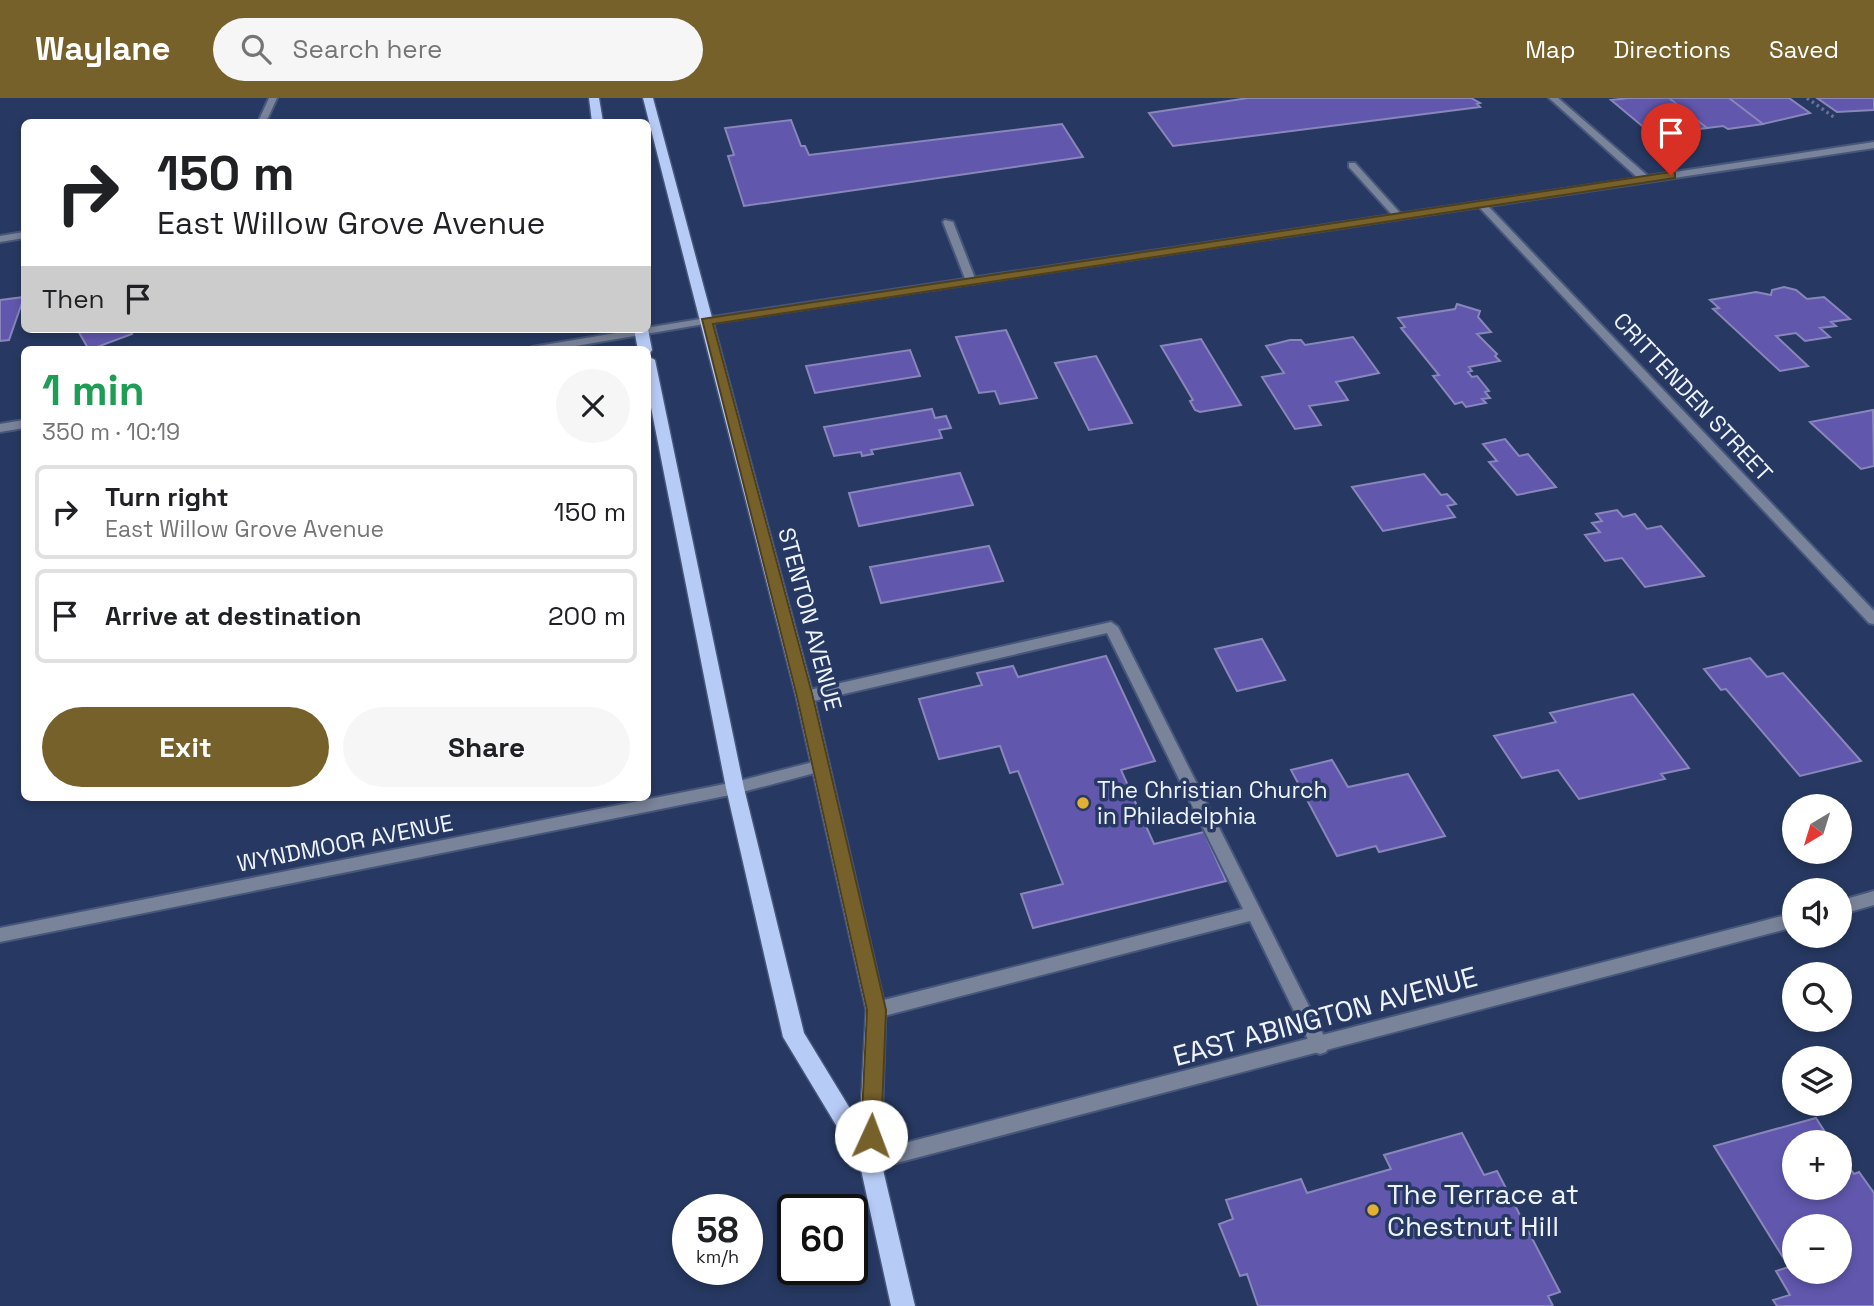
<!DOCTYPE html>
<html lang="en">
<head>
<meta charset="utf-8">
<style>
  :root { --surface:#fff; --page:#f6f6f6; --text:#202124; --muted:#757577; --line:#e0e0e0; --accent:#77612b }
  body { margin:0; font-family:"Space Grotesk",sans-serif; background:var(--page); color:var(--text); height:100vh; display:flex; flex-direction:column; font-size:26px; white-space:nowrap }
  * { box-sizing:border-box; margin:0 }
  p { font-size:23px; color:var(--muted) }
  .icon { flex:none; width:38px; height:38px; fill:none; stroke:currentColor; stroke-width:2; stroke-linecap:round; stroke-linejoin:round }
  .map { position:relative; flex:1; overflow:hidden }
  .drawer { position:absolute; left:21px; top:248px; width:630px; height:455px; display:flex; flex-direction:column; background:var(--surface); border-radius:10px; box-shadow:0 4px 10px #0003 }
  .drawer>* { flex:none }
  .hud { position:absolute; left:21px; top:21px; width:630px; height:214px; border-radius:10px; box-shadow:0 4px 10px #0003; background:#fff; color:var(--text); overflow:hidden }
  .needle { width:46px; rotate:218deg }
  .fabs { position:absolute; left:1782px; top:696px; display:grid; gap:14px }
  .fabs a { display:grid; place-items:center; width:70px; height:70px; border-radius:50%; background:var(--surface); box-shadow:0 4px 10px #0003; font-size:35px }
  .speed { position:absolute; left:672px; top:1096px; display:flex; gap:14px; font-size:35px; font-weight:700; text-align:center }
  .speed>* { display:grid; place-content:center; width:91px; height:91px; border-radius:50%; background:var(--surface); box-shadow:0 4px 10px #0003; line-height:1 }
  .speed small { font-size:18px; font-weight:400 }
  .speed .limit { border:4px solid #111; border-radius:10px; background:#fff; color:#111 }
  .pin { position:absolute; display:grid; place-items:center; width:60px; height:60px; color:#fff; margin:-72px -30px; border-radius:50% 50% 50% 0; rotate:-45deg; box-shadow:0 0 7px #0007 }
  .pin .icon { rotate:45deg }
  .me { position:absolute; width:77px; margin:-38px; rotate:2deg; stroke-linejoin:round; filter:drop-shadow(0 0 5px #0008) }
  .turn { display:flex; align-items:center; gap:24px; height:147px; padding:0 21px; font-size:32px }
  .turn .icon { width:91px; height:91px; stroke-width:2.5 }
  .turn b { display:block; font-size:49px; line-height:60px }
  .then { display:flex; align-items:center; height:66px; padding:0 21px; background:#0003; gap:14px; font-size:26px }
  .round { display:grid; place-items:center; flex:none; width:74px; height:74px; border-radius:37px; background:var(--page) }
  .summary { display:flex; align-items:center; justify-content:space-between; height:119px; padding:0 21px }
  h1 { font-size:42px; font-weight:700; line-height:52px; color:#1e9e55 }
  .action { display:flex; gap:14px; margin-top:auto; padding:14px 21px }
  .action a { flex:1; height:80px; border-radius:42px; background:var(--accent); color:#fff; font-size:28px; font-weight:700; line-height:80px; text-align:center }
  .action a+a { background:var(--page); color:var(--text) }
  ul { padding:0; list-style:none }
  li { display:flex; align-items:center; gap:21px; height:94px; margin:0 14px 10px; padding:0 7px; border:4px solid var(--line); border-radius:10px }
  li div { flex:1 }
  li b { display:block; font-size:26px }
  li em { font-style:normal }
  header { display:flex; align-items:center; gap:42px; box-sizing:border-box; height:98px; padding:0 35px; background:var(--accent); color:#fff }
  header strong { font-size:33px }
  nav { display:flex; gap:38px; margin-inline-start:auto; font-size:24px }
  .search { width:490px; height:63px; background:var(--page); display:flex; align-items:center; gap:18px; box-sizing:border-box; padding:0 24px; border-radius:38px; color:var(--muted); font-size:26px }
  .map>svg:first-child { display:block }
</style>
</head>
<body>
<header>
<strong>Waylane</strong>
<div class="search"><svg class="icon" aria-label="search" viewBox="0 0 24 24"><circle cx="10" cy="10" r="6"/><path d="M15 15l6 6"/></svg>Search here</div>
<nav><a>Map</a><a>Directions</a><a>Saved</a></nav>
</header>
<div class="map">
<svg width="1874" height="1208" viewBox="0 0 1874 1208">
  <rect width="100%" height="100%" fill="#273962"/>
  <path fill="#6158ae" stroke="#8886ba" stroke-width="2" fill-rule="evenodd" d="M1248,0H1471L1480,5L1477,6L1480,9L1173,48L1149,15Z
    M1629,0H1669L1707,30L1691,32L1695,36L1659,42L1611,2Z
    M1669,0H1729L1763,26L1728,31L1723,28L1707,30Z
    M1729,0H1789L1810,15L1763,26Z
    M1817,0H1874V12L1837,14Z
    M791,22L801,48H805L809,57L1062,26L1083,59L744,108L728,58L734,57L725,30Z
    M1784,189L1796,192L1807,201L1824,199L1850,221L1831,224L1836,228L1820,230L1830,239L1805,243L1796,235L1776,238L1808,268L1780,273L1713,211L1719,210L1710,202L1756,194L1771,197L1772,192Z
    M24,199L9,242L0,243V202Z
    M1457,206L1480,213L1478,219L1491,234L1477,236L1497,256L1495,258L1500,263L1469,269L1472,273L1468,274L1472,279L1477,278L1489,293L1485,294L1490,300L1482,301L1486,305L1466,309L1462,304L1455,306L1433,278L1439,277L1401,230L1405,229L1398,220L1455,211Z
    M77,231H129L132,236L89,252Z
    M1006,232L1037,300L1000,306L995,293L979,295L956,239Z
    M1353,239L1379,275L1336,284L1348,302L1309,308L1321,327L1295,331L1262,279L1284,275L1266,248L1290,242H1301L1305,247Z
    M1201,241L1241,307L1200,314L1195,312L1190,303L1193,302L1161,248Z
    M910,252L920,278L815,295L806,268Z
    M1096,258L1132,325L1089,332L1055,265Z
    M932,311L935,320L946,318L951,330L939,332L942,340L871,352L873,356L862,358L861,354L834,358L824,329Z
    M1873,312L1874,368L1861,371L1810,324Z
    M1505,341L1519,358L1528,356L1556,389L1517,397L1489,364L1497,363L1483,346Z
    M960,375L973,407L859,428L849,395Z
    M1424,376L1441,397L1447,396L1456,406L1447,408L1455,419L1383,433L1352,389Z
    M1617,412L1623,419L1635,416L1647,431L1661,428L1704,478L1645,489L1622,460L1605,463L1585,437L1600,434L1592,425L1602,423L1596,416Z
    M989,448L1003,483L881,505L870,469Z
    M1262,541L1285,582L1237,593L1215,551Z
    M1106,558L1155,663L1121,672L1154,746L1204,734L1226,783L1033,830L1021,796L1063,786L1018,673L1010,675L1000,648L939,661L919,601L982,587L977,575L1013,568L1018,579Z
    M1750,560L1767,579L1783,575L1861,663L1800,678L1726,591L1721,592L1704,571Z
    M1633,596L1689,670L1661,676L1665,681L1579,701L1558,672L1522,680L1494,638L1556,624L1550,615Z
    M1332,662L1348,689L1408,676L1445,738L1379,754L1376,748L1337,758L1291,672Z
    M1816,1020L1832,1045H1794V1090H1839V1055L1854,1076L1859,1074L1874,1095V1208H1777L1773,1202L1790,1197L1776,1173L1789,1169L1714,1048ZM1794,1129H1839V1174H1794Z
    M1462,1035L1484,1077L1497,1073L1560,1194L1548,1198L1553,1208H1258L1247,1176L1240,1178L1219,1126L1233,1121L1226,1102L1301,1081L1307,1095L1391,1071L1384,1057Z"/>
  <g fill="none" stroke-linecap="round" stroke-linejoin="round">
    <g stroke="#47577b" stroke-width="4">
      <path id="service" d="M1349,65H1355L1401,116V120H1395L1349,69Z
        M945,122L953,124L976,183L975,185L971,186L966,183L943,124Z
        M1111,524L1118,529L1326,942L1329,948L1326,954L1320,956L1314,954L1250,823L876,920L870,918L868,912L870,906L876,904L1243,811L1107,535L805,605L800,603L798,599L800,595L805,593Z"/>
    </g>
    <g stroke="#47577b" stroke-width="4">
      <path id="minor" d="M269,0H277L266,24H258Z
        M1549,0H1558L1648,78L1874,44V50L1488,108L1874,513V526L1869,525L1479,109L706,226L701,223L706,220L1638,80Z
        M24,134V140L0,144V138Z
        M821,662L826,664L828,668L826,672L735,696L0,844V830L735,684Z
        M1874,793V807L1839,817V803Z
        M1794,815V829L870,1072L864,1069L861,1063L864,1057L870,1054Z"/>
    </g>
    <g stroke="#47577b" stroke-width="4">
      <path id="tertiary" d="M706,220L711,223L710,225L552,252H527L532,249Z
        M24,322V330L0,334V326Z"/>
    </g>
    <g stroke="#47577b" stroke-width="3">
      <path id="primary" d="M589,0H599L603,24H592Z
        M643,0H653L814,599L886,912L881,1063L915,1208H891L860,1067L783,939L726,690L648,294V258L655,262L744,690L804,935L860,1027L866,912L796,599Z
        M634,231H648L652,252L650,255L648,256V252H638Z"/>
    </g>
    <path stroke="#657392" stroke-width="3.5" stroke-dasharray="2.5 3.5" stroke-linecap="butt" d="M1807,0L1835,20"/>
    <use href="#service" fill="#798399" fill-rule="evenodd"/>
    <use href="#minor" fill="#798399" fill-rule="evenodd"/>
    <use href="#tertiary" fill="#798399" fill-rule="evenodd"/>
    <use href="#primary" fill="#b7cbf7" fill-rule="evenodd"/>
  </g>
  <path fill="#77612b" stroke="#4d3f1c" stroke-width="2" d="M1671,74L1675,75V80L713,226L813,599L886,912L881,1038L878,1045L871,1048L864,1045L861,1038L867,912L797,599L702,221Z"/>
  <g fill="#e1af34" stroke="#273962" stroke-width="2.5">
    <circle cx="1083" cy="705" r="7"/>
    <circle cx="1373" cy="1112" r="7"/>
  </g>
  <g text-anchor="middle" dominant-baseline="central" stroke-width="7" stroke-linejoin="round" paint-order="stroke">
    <g font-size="23" fill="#eef3fd" stroke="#273962">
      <text transform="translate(1693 299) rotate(47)">CRITTENDEN STREET</text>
      <text transform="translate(810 521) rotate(75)">STENTON AVENUE</text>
      <text transform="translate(345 745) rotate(-11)">WYNDMOOR AVENUE</text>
    </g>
    <g font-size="23" fill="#eef3fd" stroke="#273962" text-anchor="start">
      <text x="1097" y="692">The Christian Church<tspan x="1097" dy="26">in Philadelphia</tspan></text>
    </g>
    <g font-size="28" fill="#eef3fd" stroke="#273962">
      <text transform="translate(1325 918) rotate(-15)">EAST ABINGTON AVENUE</text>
    </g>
    <g font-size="28" fill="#eef3fd" stroke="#273962" text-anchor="start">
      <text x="1387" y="1096">The Terrace at<tspan x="1387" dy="32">Chestnut Hill</tspan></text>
    </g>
  </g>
</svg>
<div class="fabs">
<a><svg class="needle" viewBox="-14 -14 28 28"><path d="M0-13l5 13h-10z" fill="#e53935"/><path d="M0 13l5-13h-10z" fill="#757577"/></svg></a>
<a><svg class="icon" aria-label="sound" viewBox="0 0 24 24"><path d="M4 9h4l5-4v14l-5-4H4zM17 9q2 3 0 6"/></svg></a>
<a><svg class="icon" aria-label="search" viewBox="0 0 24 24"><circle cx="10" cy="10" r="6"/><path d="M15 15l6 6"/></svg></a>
<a><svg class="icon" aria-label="layers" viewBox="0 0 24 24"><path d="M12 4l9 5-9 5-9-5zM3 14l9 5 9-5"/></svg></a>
<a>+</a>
<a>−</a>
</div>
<div class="speed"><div>58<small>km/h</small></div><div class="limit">60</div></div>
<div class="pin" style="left:1671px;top:77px;background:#d93025"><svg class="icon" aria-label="arrive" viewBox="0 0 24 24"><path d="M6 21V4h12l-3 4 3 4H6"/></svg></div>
<svg class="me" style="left:871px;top:1038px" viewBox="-20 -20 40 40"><circle r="19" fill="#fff"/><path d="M0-13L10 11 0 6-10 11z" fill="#77612b"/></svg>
<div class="hud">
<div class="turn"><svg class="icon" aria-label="right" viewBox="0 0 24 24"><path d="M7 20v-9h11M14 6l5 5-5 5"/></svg><div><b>150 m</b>East Willow Grove Avenue</div></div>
<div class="then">Then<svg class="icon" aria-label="arrive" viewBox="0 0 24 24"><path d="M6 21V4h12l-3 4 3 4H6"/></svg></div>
</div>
<section class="drawer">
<div class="summary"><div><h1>1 min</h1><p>350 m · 10:19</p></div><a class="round"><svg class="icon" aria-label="close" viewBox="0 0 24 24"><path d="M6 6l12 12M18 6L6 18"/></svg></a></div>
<ul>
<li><svg class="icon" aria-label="right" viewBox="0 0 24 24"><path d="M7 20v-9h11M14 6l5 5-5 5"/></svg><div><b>Turn right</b><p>East Willow Grove Avenue</p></div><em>150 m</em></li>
<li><svg class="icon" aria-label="arrive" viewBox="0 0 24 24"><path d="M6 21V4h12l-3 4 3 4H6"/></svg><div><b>Arrive at destination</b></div><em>200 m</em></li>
</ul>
<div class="action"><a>Exit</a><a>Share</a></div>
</section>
</div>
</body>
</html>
